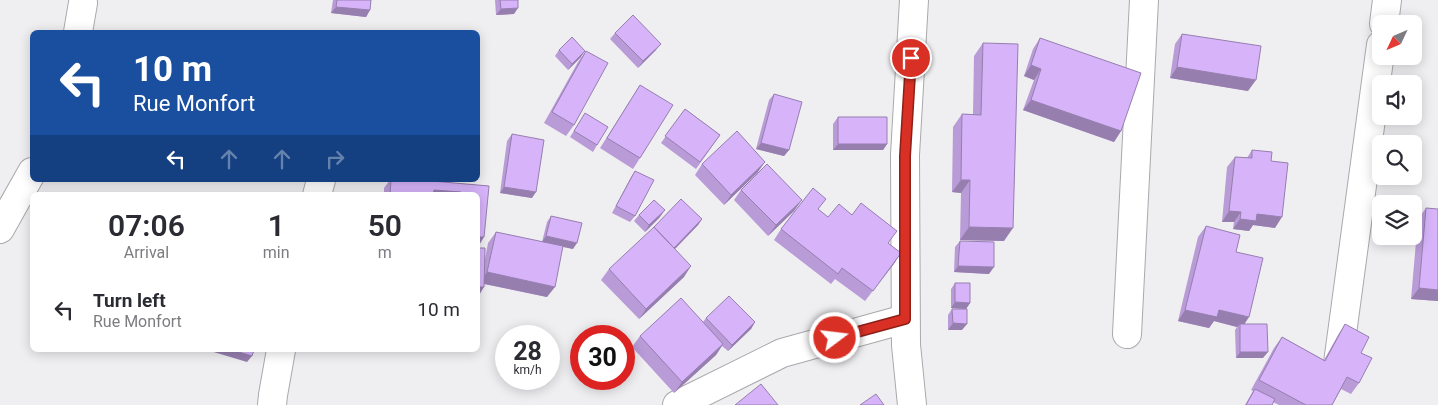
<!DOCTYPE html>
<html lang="en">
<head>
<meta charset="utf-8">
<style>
  :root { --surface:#fff; --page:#f7f7f7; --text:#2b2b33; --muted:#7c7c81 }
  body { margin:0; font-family:Roboto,sans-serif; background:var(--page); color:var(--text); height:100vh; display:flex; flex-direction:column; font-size:19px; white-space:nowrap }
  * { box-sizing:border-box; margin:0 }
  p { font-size:16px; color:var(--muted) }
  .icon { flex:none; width:28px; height:28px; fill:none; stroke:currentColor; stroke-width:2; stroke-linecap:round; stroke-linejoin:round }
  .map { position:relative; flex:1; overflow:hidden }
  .side { position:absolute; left:30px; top:192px; width:450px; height:160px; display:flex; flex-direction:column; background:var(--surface); border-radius:8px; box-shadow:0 2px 12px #0003 }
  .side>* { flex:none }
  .top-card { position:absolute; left:30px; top:30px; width:450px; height:152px; border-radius:8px; box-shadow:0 2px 12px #0003; background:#1a4fa0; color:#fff; overflow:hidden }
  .needle { width:32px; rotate:226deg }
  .controls { position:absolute; left:1372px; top:15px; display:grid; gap:10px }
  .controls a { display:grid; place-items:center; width:50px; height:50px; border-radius:8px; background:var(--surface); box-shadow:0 2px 12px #0003; font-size:25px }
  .speed { position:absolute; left:495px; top:325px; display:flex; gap:10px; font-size:25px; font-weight:700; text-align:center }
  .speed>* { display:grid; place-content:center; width:65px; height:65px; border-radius:50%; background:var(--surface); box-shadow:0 2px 12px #0003; line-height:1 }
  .speed small { font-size:12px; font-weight:400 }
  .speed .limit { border:8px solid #d22; background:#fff; color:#111 }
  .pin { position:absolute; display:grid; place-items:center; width:42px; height:42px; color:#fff; margin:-21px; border:2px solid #fff; border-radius:50%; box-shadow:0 1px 5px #0007 }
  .me { position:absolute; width:55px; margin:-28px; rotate:75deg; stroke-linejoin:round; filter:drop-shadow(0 0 4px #0008) }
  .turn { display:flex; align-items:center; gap:18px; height:105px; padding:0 20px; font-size:22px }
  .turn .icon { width:65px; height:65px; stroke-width:2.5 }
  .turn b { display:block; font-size:35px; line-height:42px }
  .lanes { display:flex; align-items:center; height:48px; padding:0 20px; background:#0003; justify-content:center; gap:25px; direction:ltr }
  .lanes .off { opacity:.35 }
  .eta { display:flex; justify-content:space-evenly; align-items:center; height:85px; text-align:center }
  .eta b { font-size:30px; font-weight:600; line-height:35px }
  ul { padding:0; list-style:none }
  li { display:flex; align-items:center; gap:15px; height:65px; padding:0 20px }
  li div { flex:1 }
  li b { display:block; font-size:19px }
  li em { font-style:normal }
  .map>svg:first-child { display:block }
</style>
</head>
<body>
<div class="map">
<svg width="1438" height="405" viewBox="0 0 1438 405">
  <rect width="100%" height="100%" fill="#efeef1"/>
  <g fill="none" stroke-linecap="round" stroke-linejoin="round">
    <g stroke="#aaa8ac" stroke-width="30">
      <path id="street" d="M1384,24L1387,0
        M78,32L83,3
        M317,195L321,180
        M0,229L32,172
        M1127,334L1144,0
        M1338,363L1381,45
        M272,405L273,395L281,350
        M677,405L782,353L905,319
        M912,405L906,345L905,155L914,0"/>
    </g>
    <use href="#street" stroke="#fff" stroke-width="28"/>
  </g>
  <path fill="#b99bd7" d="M333,0H371L370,10L366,17L331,13Z
    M495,0H518L514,14L496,15Z
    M615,33L656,50L638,68L610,39Z
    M1182,34L1248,91L1170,78L1175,44Z
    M1040,38L1121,131L1114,142L1023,110L1034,80L1024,76L1033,49Z
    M983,43L1004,241L960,240L961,193L952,192L953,127L962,114H973L974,56Z
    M559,50L581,57L568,70L555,56Z
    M586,51L574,125L566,136L544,123L578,62Z
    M640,85V158L633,169L600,148Z
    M774,94L789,150L784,156L756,149L769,100Z
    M685,109L720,135L696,169L661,143Z
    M838,117L887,144L883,150H833V124Z
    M581,120L597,145L593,152L570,137Z
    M512,134L532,198L500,193L507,141Z
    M1252,150L1271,161L1275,228L1253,225L1249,231L1233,229L1234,222H1222L1227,167L1235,157L1247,158Z
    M702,164L758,172L724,205L695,175Z
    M635,171V216L630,222L612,213L631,177Z
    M390,180H420L489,186L478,195H384V188Z
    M741,190L794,211L768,236L734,200Z
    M1426,208L1438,301L1411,299L1418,219Z
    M639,215L660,217L645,232L634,221Z
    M551,216L573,249L563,247L547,297L484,284L485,259L488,243L496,232L542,242L547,222Z
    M828,217L889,244L901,253L865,301L835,279L831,284L774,240L781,229Z
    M702,219L698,225L675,249L684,277L639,319L601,280L609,269Z
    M1206,226L1236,252L1245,324L1263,358H1236L1235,330L1237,327L1214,321L1209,328L1178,321L1198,237Z
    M960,241L989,274L954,272L955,247Z
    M955,283L970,303L966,309L962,330H948V315L952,309H965L951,308V289Z
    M706,318L755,322L751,329L728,351L722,346L716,355L674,393L632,347L640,336L703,322Z
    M1345,324L1361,353L1359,383L1351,394L1341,389L1332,405H1279L1273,402L1272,405H1245L1253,391L1251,390L1274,348L1282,337L1324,360L1338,335Z"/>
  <path fill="#967eaf" d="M336,7L370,10L366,17L331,13Z
    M518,8L514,14L496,15L501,9Z
    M661,44L656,50L638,68L643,61Z
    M585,51L581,57L568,70L572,64Z
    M1031,65L1041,69L1034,80L1024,76Z
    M1177,67L1256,80L1248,91L1170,78Z
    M1031,100L1121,131L1114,142L1023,110Z
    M761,143L789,150L784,156L756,149Z
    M838,144H887L883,150H833Z
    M765,162L758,172L724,205L731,195Z
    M961,180H970L961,193L952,192Z
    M504,187L536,192L532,198L500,193Z
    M434,190L461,192L459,195H430Z
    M802,200L794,211L768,236L776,225Z
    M665,210L660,217L645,232L649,225Z
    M1229,211L1241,212L1234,222H1222Z
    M1257,214L1282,217L1275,228L1253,225L1249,231L1233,229L1240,219Z
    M702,219L698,225L669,255L673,249Z
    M969,227L1013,228L1004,241L960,240Z
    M546,236L577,243L573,249L542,242Z
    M478,237H484L478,247Z
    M901,253L894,264L865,301L873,291Z
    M691,266L684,277L639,319L646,309Z
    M958,266L994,267L989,274L954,272Z
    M487,272L555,287L547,297L480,283Z
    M478,287H484L478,297Z
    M1419,288L1438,290V301L1411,299Z
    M955,302L970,303L966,309L951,308Z
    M1185,310H1219L1249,317L1242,328L1240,324L1237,327L1214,321L1209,328L1178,321Z
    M755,322L751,329L728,351L732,345Z
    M953,323L967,324L962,330H948Z
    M723,344L716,355L674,393L682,382Z
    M207,350H232L252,356L247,362Z
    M1240,352H1268L1263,358H1236Z"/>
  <path fill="#d7b4fa" stroke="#967eaf" d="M337,0H371L370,10L336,7Z
    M500,0H518V8L501,9Z
    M633,15L661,44L643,61L615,33Z
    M1182,34L1261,46L1256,80L1177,67Z
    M572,37L585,51L572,64L559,50Z
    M1040,38L1141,73L1121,131L1031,100L1041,69L1031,65Z
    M983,43L1018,44L1013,228L969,227L970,180H961L962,114L981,115Z
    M586,51L608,63L574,125L552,112Z
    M640,85L673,105L640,158L607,138Z
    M774,94L802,102L789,150L761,143Z
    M685,109L720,135L700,162L665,136Z
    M585,113L608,127L597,145L574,131Z
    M838,117H887V144H838Z
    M737,131L765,162L731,195L702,164Z
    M512,134L544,140L536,192L504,187Z
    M1252,150L1272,152L1271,161L1288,163L1282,217L1257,214L1256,221L1240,219L1241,212L1229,211L1235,157L1252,158Z
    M767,164L802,200L776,225L741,190Z
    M635,171L654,180L635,216L616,206Z
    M391,180H420L489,186L484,237H478V195H461V192L434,190L433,195H390Z
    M813,188L826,199L818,209L828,217L839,204L852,215L861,203L897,231L888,243L901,253L873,291L842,268L838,274L781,229Z
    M681,199L702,219L674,248L654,227L653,228Z
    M654,200L665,210L649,225L639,215Z
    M1426,208L1438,209V290L1419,288Z
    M551,216L582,223L577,243L546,236Z
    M1206,226L1240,235L1236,252L1263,258L1249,317L1219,310L1217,317L1185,310Z
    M654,227L691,266L646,309L609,269Z
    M496,232L563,246L555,287L487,272Z
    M960,241L994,242V267L958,266Z
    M478,248H485L484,287H478Z
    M955,283H970V303L955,302Z
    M729,296L755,322L732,345L706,318Z
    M681,298L723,344L682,382L640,336Z
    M952,309H967V324L953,323Z
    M1240,324H1267L1268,352H1240Z
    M1345,324L1369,337L1361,353L1372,358L1359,383L1347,377L1332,405H1306L1259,380L1282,337L1325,361Z
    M232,350H254L252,356Z
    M761,384L778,405H735Z
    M1255,389L1275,399L1272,405H1246Z
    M876,394L884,405H860Z"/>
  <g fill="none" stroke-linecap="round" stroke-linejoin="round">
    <g stroke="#8d1f18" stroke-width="12">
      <path id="route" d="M835,338L905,319V156L911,58"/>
    </g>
    <use href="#route" stroke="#d93025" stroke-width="9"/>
  </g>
</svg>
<div class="controls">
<a><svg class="needle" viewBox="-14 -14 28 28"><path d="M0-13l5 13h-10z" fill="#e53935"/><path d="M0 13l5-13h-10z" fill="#7c7c81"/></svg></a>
<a><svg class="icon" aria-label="sound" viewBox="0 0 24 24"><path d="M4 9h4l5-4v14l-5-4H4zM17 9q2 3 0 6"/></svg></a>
<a><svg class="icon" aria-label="search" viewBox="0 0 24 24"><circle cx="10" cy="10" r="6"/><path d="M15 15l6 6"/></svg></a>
<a><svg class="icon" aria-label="layers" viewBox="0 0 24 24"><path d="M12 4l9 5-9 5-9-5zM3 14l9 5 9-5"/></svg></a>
</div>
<div class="speed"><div>28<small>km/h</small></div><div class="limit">30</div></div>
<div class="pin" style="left:911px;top:58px;background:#d93025"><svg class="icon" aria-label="arrive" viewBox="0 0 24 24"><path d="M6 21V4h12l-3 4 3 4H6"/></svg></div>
<svg class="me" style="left:835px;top:338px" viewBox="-20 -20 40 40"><circle r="17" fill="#d93025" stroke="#fff" stroke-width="3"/><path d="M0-11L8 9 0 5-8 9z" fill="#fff"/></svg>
<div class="top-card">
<div class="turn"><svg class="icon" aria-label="left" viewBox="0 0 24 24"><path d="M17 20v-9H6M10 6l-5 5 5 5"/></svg><div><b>10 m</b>Rue Monfort</div></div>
<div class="lanes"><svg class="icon" aria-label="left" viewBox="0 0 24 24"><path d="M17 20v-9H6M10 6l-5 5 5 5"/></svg><svg class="icon off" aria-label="ahead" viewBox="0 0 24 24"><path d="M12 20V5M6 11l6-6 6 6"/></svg><svg class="icon off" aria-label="ahead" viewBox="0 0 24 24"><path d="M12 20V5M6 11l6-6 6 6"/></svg><svg class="icon off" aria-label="right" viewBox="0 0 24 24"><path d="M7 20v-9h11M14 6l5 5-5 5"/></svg></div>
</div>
<section class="side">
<div class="eta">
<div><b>07:06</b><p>Arrival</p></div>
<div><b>1</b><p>min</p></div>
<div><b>50</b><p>m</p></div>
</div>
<ul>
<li><svg class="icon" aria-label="left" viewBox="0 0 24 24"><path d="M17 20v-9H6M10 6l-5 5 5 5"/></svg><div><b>Turn left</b><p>Rue Monfort</p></div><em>10 m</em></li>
</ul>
</section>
</div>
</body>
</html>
